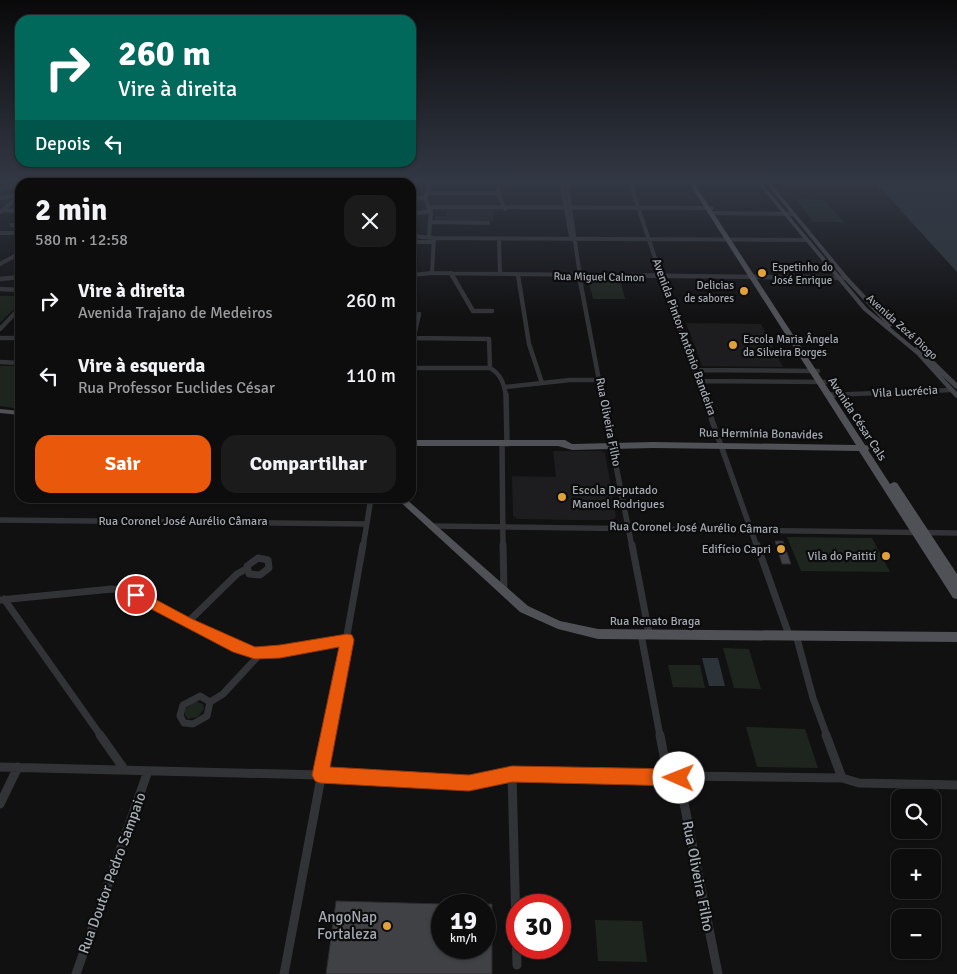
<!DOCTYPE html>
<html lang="pt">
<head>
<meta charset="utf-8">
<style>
  :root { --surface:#0d0d0e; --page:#1b1b1c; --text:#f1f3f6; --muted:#9a9c9e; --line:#2d2d2e; --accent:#ea580c }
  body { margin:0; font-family:Signika,sans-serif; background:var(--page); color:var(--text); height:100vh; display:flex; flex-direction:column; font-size:19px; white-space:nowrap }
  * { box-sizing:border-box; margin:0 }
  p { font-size:16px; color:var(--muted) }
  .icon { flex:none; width:28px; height:28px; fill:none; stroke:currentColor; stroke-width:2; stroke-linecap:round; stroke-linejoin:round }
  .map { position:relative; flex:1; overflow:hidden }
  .side { position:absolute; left:15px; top:178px; width:401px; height:325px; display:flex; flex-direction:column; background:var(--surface); border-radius:15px; box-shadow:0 1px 4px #0004,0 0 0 1px var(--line) }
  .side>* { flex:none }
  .hud { position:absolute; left:15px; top:15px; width:401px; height:152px; border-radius:15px; box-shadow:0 1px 4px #0004,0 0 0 1px var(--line); background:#00695c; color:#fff; overflow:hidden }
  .fabs { position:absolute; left:891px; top:789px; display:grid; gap:10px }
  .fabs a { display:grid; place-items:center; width:50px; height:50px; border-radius:10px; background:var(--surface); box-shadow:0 1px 4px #0004,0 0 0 1px var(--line); font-size:25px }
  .speed { position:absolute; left:431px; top:894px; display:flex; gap:10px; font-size:25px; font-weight:700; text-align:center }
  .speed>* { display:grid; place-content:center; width:65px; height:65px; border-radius:50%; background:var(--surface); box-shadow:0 1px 4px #0004,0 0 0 1px var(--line); line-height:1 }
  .speed small { font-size:12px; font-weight:400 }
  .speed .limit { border:8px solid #d22; background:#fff; color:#111 }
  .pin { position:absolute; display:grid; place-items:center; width:42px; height:42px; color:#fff; margin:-21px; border:2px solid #fff; border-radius:50%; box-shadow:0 1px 5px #0007 }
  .me { position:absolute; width:55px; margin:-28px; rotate:271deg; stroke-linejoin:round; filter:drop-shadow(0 0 4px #0008) }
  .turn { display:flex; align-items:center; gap:18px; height:105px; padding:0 20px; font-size:22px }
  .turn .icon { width:65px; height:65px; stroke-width:2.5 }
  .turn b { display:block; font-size:35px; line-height:42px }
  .then { display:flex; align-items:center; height:48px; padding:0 20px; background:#0003; gap:10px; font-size:19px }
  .round { display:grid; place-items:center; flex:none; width:52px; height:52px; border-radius:15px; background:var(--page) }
  .overview { display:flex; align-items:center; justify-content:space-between; height:85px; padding:0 20px }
  h1 { font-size:30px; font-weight:700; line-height:38px }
  .primary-button { display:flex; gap:10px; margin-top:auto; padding:10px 20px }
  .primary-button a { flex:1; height:58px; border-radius:15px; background:var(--accent); color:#fff; font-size:20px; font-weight:700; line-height:58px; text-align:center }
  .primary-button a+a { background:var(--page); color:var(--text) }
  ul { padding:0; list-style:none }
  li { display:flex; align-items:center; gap:15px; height:75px; padding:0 20px }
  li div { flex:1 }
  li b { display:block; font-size:19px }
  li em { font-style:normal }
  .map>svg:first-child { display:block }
</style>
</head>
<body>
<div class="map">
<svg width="957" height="974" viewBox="0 0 957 974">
  <rect width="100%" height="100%" fill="#111112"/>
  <path fill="#1d1d1f" d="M440,180H494L493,189H439Z
    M447,210H494L493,222L434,221L435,216H446Z
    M686,323L761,324L783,367L702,366Z
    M553,451H601L605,453L616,517L613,520H575L517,519L513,516L512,476L556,477Z"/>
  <path fill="#1e251e" d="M796,199L824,200L844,222H813Z
    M588,279L620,280L625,299H593Z
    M0,296H20V303L0,323Z
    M0,366H20V409L0,406Z
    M787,537L872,538L890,572L801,571Z
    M723,648L749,649L761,689L734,688Z
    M668,665H700L705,688L673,687Z
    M195,701L203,704L204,709L198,717L188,719L185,715V709Z
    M746,727L805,729L818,768L757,767Z
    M595,920L642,921L647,962L598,961Z"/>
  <path fill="#2c343a" d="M873,180H957V272Z
    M702,658H718L725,686H709Z"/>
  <path fill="#404145" stroke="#2b2b2e" d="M804,337H822L826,344L808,343Z
    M775,541H783L791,564H782Z
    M336,901L442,904V948H485V904H492V974H326Z"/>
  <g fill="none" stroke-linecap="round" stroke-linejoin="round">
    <path stroke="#323337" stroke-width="4" d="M73,180L76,182
      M112,180L115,182
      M301,180L378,181
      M498,180V193L505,209
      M561,180L571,237L574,239
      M566,180L580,276
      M629,180L661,276
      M498,181L695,183
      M34,182H38
      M46,182L48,180
      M130,182L138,180
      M143,182L146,180
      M170,182L172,180
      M196,182L198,180
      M221,182L223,180
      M247,182L249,180
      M273,182L274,180
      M395,182L396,180
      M0,188L20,185
      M428,193H498
      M0,198L20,195
      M411,198H425
      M428,207L712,208
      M3,210L20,211
      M0,212L20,196
      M714,213L792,214
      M411,214L431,211
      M431,222L488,223
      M12,225H20
      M0,233H20
      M411,236L434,238L806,240
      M429,236L431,211L425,198L431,180
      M499,239L500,274
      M411,242H434
      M0,264L20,253
      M432,273L434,238
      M451,273L452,276
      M411,275L432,273L690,276"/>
    <path stroke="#323337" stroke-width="4.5" d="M452,275L473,311H492
      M518,275L529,344L542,383
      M579,275L602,396
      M587,275L844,278
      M660,275L704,396
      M0,279L20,277
      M0,289L20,290
      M0,329L20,308
      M0,338H20
      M413,338L489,339L490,368
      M411,349L419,314
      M0,362L20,363
      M411,368H490C501,374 504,384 506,396
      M695,370L818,371
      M700,381L826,382
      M505,387L570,380H600
      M828,395L951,390"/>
    <path stroke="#323337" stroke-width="5.5" d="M506,395L507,444
      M602,395L632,547
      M703,395L757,547
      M828,395H834
      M502,444L503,547
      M0,520L366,524
      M431,526L957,533
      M363,547L371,498"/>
    <path stroke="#323337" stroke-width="7" d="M503,545L504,592
      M632,545L649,633
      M757,545L789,635
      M258,558L268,560L269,568L260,575L249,574L247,566Z
      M4,599L101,736
      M0,600L112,589L124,590L238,647C275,657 310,647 347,640
      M187,623L237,574L246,569
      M641,634L660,736
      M796,635L813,698L827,736
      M200,696L210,702L207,716L193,724L184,723L180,716L183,705Z
      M210,702L223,694L261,653
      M329,736L363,545"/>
    <path stroke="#323337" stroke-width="9" d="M100,735L124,769
      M660,735L668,777
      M826,735L842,778
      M0,767L320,775L469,783L512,774L842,778L859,783L957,785
      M512,774L517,965
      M679,778L718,974
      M0,804L18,767
      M76,974L148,771
      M284,974L329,735"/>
    <path fill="#414247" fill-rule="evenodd" d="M755,180H759L867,308L884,322L844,279L764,180H768L848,277L892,324V326L890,327L915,348L918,346L920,347L957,383V389L955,388L941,375L957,392V398L955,397L917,355L863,310Z"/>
    <path fill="#4f5156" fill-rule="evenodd" d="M687,180H692L865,445L869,446L870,448L868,450L890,484L894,482L897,483L957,574V599L953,598L859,451L653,448L572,450L558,446H411V440H565L572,444L653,442L856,445Z
      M0,409L20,411V415L0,413Z
      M396,498H405L528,606L560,621L598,629L957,632V642L598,639L558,629L520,612Z"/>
  </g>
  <linearGradient id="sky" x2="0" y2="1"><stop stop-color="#09090a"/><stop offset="0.57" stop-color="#323844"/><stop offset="1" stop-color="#323844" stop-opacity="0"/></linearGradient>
  <rect width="957" height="317" fill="url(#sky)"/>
  <path fill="#ea580c" stroke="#983908" d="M136,589L192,619L255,647L280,645L347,634L352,635L354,640L330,767L469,775L512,766L679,769L685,772L687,778L685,783L679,786L512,782L469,791L320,783L315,781L312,775L339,647L280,658L255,659L233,652L132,599L130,595L132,591Z"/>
  <g fill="#e1a13a" stroke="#0c0c0d" stroke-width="2">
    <circle cx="762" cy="273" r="5"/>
    <circle cx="744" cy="291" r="5"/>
    <circle cx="733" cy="345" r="5"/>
    <circle cx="562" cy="497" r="5"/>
    <circle cx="781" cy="549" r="5"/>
    <circle cx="886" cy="556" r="5"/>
    <circle cx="387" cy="926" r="5"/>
  </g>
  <g text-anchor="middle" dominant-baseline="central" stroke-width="4.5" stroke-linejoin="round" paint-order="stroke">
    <g font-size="11" fill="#a4a9b2" stroke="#0c0c0d" text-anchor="start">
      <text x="772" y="267">Espetinho do<tspan x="772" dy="13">José Enrique</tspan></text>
      <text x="734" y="285" text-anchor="end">Delicias<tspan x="734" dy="13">de sabores</tspan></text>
      <text x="743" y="339">Escola Maria Ângela<tspan x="743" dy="13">da Silveira Borges</tspan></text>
    </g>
    <g font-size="11" fill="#a4a9b2" stroke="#0c0c0d">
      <text transform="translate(599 277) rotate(1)">Rua Miguel Calmon</text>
      <text transform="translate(902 327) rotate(42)">Avenida Zezé Diogo</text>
    </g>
    <g font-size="12" fill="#a4a9b2" stroke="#0c0c0d">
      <text transform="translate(684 337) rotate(70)">Avenida Pintor Antônio Bandeira</text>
      <text transform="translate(905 392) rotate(-3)">Vila Lucrécia</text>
      <text transform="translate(857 419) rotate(57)">Avenida César Cals</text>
      <text transform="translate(608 422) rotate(79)">Rua Oliveira Filho</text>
      <text transform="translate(761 434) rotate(1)">Rua Hermínia Bonavides</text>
      <text x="183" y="521">Rua Coronel José Aurélio Câmara</text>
      <text transform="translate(694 528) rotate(1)">Rua Coronel José Aurélio Câmara</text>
      <text x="655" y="621">Rua Renato Braga</text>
    </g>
    <g font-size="12" fill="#a4a9b2" stroke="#0c0c0d" text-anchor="end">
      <text x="572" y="490" text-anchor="start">Escola Deputado<tspan x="572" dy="14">Manoel Rodrigues</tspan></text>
      <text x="771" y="549">Edifício Capri</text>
      <text x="876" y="556">Vila do Paitití</text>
    </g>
    <g font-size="15" fill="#a4a9b2" stroke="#0c0c0d">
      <text transform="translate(112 873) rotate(-70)">Rua Doutor Pedro Sampaio</text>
      <text transform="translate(698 876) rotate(79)">Rua Oliveira Filho</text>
    </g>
    <g font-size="15" fill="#a4a9b2" stroke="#0c0c0d" text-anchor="end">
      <text x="377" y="917">AngoNap<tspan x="377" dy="17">Fortaleza</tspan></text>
    </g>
  </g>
</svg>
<div class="fabs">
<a><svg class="icon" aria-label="search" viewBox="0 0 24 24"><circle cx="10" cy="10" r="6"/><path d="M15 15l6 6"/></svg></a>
<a>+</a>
<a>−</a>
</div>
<div class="speed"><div>19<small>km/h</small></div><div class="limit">30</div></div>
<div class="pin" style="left:136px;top:595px;background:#d93025"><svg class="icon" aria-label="arrive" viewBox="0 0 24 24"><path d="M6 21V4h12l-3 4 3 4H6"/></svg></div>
<svg class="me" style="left:679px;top:778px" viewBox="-20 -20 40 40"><circle r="19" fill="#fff"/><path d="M0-13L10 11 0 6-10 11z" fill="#ea580c"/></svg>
<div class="hud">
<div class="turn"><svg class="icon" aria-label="right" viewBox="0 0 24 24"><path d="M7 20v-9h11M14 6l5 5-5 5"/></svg><div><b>260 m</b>Vire à direita</div></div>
<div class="then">Depois<svg class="icon" aria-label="left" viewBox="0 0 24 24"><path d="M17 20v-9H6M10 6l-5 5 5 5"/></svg></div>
</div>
<section class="side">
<div class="overview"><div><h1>2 min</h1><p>580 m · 12:58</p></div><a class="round"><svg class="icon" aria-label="close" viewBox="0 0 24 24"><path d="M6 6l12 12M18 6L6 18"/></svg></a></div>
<ul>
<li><svg class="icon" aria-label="right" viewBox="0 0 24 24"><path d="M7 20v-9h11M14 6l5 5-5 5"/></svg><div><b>Vire à direita</b><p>Avenida Trajano de Medeiros</p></div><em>260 m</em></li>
<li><svg class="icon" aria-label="left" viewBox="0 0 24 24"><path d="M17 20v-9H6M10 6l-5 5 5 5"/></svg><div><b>Vire à esquerda</b><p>Rua Professor Euclides César</p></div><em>110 m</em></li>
</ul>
<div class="primary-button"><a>Sair</a><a>Compartilhar</a></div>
</section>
</div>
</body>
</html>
